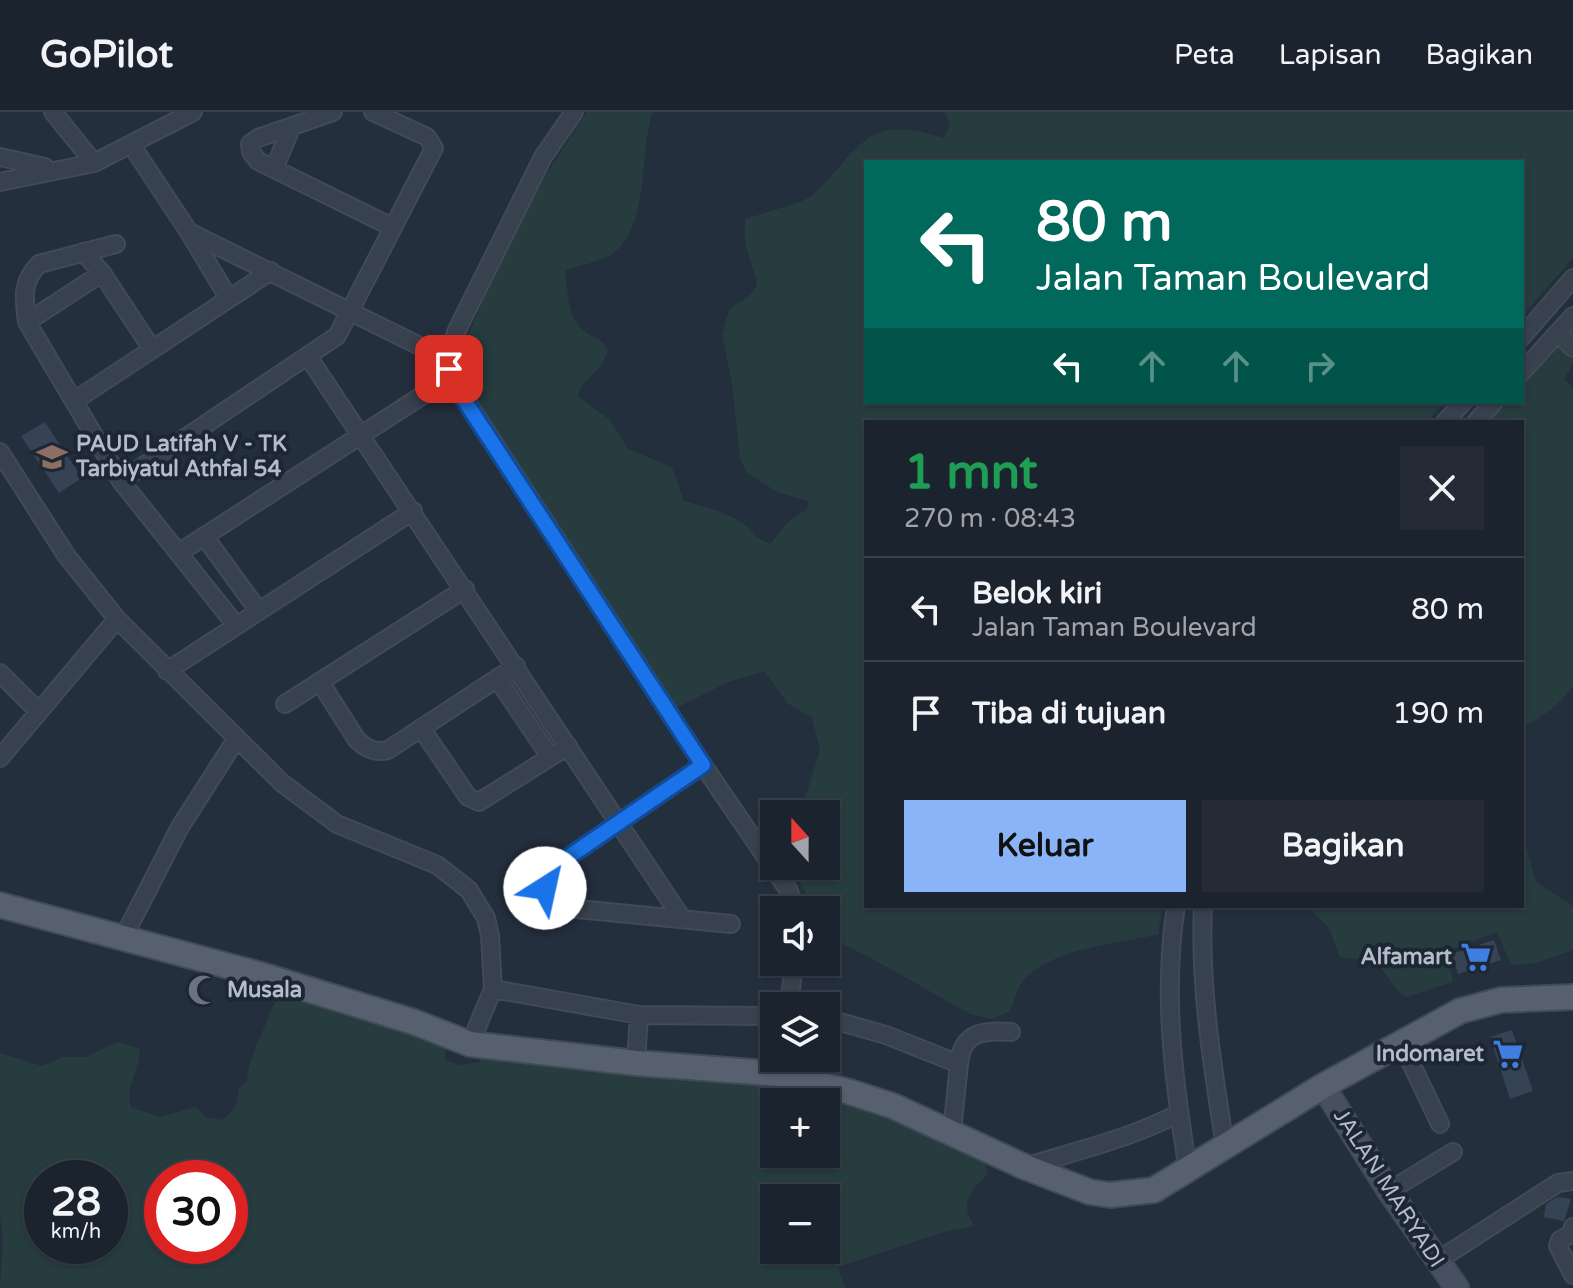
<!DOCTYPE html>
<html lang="id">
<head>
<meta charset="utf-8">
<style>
  :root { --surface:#1b232e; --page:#242b36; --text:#f1f3f6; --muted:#a0a4aa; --line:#39404a; --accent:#8ab4f8 }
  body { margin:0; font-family:"Varela Round",sans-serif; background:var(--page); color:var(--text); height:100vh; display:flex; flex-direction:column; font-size:30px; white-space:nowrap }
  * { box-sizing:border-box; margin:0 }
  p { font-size:26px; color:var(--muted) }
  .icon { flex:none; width:44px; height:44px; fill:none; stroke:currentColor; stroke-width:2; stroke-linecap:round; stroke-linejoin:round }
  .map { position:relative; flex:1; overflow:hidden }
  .side { position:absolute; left:864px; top:308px; width:660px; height:488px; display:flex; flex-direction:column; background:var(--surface); border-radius:0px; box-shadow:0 2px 6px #0004,0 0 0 2px var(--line) }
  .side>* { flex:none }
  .guide { position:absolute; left:864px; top:48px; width:660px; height:244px; border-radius:0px; box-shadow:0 2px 6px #0004,0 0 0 2px var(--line); background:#00695c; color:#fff; overflow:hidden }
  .needle { width:52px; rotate:339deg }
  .fabs { position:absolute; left:760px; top:688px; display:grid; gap:16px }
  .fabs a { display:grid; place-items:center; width:80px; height:80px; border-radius:0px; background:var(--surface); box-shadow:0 2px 6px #0004,0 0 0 2px var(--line); font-size:40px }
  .speed { position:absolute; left:24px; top:1048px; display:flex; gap:16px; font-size:40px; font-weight:700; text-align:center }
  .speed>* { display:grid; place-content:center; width:104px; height:104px; border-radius:50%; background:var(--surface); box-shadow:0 2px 6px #0004,0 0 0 2px var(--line); line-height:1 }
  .speed small { font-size:20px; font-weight:400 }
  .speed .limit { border:12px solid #d22; background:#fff; color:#111 }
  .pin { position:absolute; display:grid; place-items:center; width:68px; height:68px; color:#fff; margin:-34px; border-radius:16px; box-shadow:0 4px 12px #0006 }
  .me { position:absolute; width:88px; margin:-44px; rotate:35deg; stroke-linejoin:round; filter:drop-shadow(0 0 6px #0008) }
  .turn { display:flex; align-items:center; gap:28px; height:168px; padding:0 40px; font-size:36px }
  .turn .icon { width:104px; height:104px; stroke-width:2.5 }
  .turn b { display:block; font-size:56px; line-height:68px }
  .lanes { display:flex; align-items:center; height:76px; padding:0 40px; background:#0003; justify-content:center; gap:40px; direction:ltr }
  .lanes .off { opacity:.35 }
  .round { display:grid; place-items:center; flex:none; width:84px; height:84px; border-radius:0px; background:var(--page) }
  .head { display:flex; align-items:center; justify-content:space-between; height:136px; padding:0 40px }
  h1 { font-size:48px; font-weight:700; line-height:60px; color:#1e9e55 }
  .action { display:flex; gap:16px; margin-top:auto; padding:16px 40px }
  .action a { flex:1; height:92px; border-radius:0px; background:var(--accent); color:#111; font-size:32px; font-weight:700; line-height:92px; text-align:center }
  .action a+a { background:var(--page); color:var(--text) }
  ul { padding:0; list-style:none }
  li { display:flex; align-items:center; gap:24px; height:104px; padding:0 40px; border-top:2px solid var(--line) }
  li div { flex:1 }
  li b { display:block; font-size:30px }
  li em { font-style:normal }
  header { display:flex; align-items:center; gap:48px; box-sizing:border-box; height:112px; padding:0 40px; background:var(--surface); border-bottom:2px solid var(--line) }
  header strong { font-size:38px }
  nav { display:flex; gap:44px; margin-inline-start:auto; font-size:28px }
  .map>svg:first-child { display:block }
</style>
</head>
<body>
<header>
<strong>GoPilot</strong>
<nav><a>Peta</a><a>Lapisan</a><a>Bagikan</a></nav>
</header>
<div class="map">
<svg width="1573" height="1176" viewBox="0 0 1573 1176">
  <rect width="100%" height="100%" fill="#242f3e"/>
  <path fill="#263c3f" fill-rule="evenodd" d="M587,0H653C638,38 652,122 607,145C594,151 578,154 565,158C568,177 567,203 581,216C590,225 601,226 608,237C602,260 585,264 577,284L610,308L628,337L672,355L684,389C703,394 729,401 745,413C754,421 757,427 770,432L788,410L807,397L809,389L779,381L758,368L746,360L740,347L732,271L722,223L729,198C772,171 754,173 746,133C744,125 745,115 745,107L800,90L813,83C862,35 866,0 943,26L950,14L945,0H1573V146L1522,204V50H866V290H1445L1427,310H866V794H1163L1158,822C1118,833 1042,836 1019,875C1015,882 1013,892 1010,899L992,907L970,902L871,846L827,824L826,798H814L792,754H826V702H796L801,698L820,638L812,606L787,591L764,559L728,570L676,596L490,313L463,267L460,243L490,171L546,62Z
    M1573,209V252L1564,267L1573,276V574C1560,592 1542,606 1522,615V310H1481L1499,290H1522V265Z
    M1522,721L1536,770L1573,794V838L1536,851L1511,853L1497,820L1447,839L1453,870L1406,885C1390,875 1386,856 1374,851C1364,847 1350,847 1340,845L1329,816L1313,800V794H1522Z
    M284,887L346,894L380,913L435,928L446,939L445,948L461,953L479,950L482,943L798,975L909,1008L984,1048L988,1062C970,1080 959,1089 974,1114L944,1120L838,1155L845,1176H0L3,1128L0,1105V941L42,954L63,945H85L118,930L140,937C140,956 124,980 131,995L159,1005L196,995L206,1005L223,1008L236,994L239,976L247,970C247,948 265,916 273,894L277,888ZM774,990H826V1042H774ZM42,1066H110V1134H42ZM162,1066H230V1134H162ZM774,1086H826V1138H774Z"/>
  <path fill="#364354" d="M45,310L82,366L59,381L21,324Z
    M1494,828L1501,848L1458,862L1452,842Z
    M1512,918L1533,979L1510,987L1490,925Z
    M1557,1085L1571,1087L1564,1109L1544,1105L1546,1092Z"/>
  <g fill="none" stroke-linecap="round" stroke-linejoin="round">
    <g stroke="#414a57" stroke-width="20">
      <path id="street" d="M53,0L94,51
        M333,0L258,26L250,32L251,40L258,49L392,115
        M574,0L543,45L456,220L448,248L451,265L703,653L789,779L795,798
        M132,34L189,120L229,187
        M0,45L45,55
        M274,57L292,14
        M0,70L94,51L193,0
        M189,120L448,248
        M116,132L39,152C21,170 24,187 27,210L121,369L235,512
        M83,140L102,161L152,237
        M27,210L102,161
        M1557,221L1573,236
        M1522,225L1573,166
        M309,246L681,805
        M1522,260L1573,204
        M74,289L271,159
        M1445,310L1463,290
        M1476,310L1494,290
        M0,340L66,443L117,507L282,671L337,712L437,753L469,778L486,806L490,823L493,877L470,932
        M121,369L337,224L434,36L427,25L373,0
        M204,424L258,498
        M180,440L451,265
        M167,559L413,399
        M0,561L38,599
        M497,566L550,645
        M320,570L357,628C367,637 375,641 388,638L516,554
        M285,592L465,477
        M421,616L468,685L479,690L568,634
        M0,646L117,507
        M703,653L548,759C539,768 546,789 557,795L731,812
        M1176,794C1162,882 1174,971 1188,1058
        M1203,794C1199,875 1213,956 1225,1035
        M122,828L180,715L237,626
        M493,877L639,903L774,904
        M789,894L794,850
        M826,906L886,923L959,952L952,1020
        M1401,930L1440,1012
        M636,951L639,903
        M959,952C962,920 983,918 1011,920
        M1025,1055C1078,1038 1130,1027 1179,1001
        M1389,1079L1453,1040
        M1573,1115L1571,1122L1560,1128L1558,1134L1573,1163
        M1437,1149L1558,1071L1573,1069"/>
    </g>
    <g stroke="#414a57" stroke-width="26">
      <path id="secondary" d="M1323,974L1389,1079L1457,1176"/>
    </g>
    <g stroke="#414a57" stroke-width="28">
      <path id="primary" d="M0,793L258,862L414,910L470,932L636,951L781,962L850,980L893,994L1025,1055L1090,1080L1110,1083L1154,1078L1323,974L1460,899L1501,888L1573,885"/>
    </g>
    <use href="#street" stroke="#38414e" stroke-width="16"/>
    <use href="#secondary" stroke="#465061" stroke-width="22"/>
    <use href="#primary" stroke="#56606e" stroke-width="24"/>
  </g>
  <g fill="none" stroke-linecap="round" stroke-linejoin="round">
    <g stroke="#114b97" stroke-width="20">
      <path id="route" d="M449,257L457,277L703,653L548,759L544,763L545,776"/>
    </g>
    <use href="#route" stroke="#1a73e8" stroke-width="14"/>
  </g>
  <defs>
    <g id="school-bare" transform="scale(2.4)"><path d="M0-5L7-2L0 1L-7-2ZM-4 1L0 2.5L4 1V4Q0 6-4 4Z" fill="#8d6e63" stroke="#1d2633" stroke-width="2.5" paint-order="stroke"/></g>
    <g id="supermarket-bare" transform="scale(2.4)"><path d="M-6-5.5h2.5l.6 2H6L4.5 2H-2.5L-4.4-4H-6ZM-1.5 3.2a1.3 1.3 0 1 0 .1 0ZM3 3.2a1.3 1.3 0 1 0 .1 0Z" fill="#3f7fe0" stroke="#1d2633" stroke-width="2.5" paint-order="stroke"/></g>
    <g id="mosque-bare" transform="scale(2.4)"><path d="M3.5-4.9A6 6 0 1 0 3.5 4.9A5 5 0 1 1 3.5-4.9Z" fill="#6b7280" stroke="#1d2633" stroke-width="2.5" paint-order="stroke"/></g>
  </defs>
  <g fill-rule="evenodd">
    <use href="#school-bare" x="52" y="345"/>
    <use href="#supermarket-bare" x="1476" y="845"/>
    <use href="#mosque-bare" x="203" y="878"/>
    <use href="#supermarket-bare" x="1508" y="942"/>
  </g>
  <g text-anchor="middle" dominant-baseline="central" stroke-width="8" stroke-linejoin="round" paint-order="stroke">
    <g font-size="22" font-weight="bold" fill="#b4bcc9" stroke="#1d2633" text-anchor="start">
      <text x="76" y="332">PAUD Latifah V - TK<tspan x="76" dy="25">Tarbiyatul Athfal 54</tspan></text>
      <text x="1452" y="845" text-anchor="end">Alfamart</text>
      <text x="227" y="878">Musala</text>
      <text x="1484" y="942" text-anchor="end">Indomaret</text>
    </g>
    <g font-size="22" fill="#b4bcc9" stroke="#1d2633">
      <text transform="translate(1389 1076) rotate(57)">JALAN MARYADI</text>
    </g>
  </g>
</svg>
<div class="fabs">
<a><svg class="needle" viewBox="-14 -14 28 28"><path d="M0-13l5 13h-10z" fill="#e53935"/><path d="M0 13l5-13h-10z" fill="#a0a4aa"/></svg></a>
<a><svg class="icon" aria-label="sound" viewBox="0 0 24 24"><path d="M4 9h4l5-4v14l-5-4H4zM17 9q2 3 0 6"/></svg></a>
<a><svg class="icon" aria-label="layers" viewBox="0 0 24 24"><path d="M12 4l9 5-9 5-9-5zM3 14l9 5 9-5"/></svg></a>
<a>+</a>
<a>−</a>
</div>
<div class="speed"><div>28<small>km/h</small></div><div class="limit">30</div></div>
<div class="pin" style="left:449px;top:257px;background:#d93025"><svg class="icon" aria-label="arrive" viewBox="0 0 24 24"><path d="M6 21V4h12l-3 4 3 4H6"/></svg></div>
<svg class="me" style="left:545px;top:776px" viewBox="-20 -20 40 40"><circle r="19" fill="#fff"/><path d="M0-13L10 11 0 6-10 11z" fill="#1a73e8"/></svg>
<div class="guide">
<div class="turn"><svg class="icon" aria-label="left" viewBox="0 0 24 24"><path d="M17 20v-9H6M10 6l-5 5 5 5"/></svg><div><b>80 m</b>Jalan Taman Boulevard</div></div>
<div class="lanes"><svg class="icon" aria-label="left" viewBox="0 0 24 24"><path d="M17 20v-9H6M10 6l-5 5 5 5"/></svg><svg class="icon off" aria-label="ahead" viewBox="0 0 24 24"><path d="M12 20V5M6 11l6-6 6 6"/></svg><svg class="icon off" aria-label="ahead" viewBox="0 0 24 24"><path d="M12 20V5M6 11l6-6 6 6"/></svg><svg class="icon off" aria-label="right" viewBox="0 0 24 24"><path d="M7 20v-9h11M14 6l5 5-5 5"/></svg></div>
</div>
<section class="side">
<div class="head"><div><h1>1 mnt</h1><p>270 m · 08:43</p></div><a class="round"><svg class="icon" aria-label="close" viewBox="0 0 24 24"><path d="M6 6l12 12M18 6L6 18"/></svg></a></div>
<ul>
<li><svg class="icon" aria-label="left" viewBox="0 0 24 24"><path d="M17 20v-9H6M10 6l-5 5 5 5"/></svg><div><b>Belok kiri</b><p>Jalan Taman Boulevard</p></div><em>80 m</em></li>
<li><svg class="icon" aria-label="arrive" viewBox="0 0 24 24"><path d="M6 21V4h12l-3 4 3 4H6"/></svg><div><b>Tiba di tujuan</b></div><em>190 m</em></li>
</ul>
<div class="action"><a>Keluar</a><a>Bagikan</a></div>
</section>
</div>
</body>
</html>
